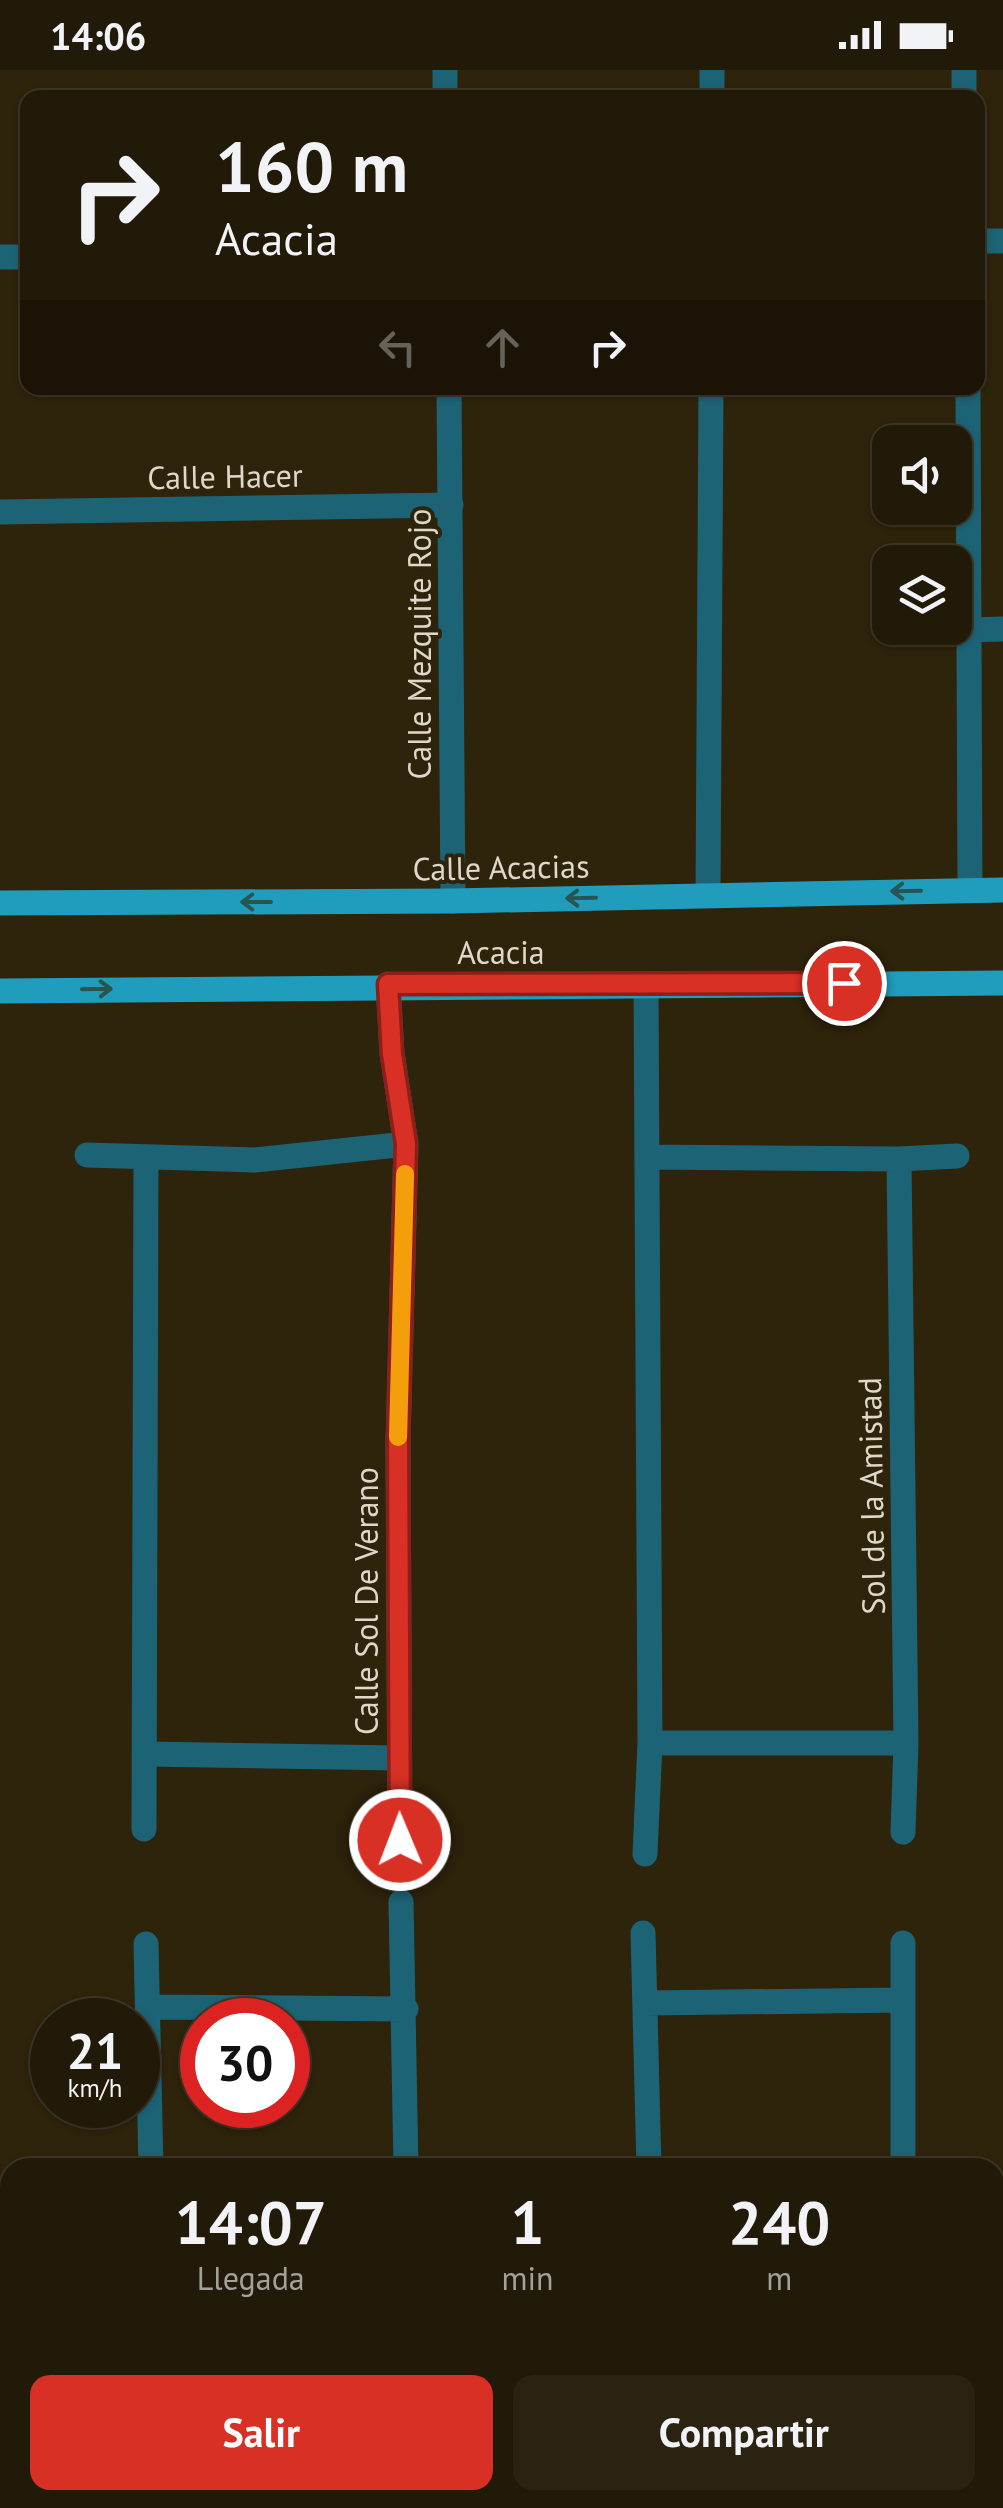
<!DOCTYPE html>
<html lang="es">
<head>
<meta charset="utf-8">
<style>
  :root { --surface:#221a08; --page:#2a2312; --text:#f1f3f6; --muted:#a2a19c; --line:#3f3829; --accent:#d93025 }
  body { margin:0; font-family:"PT Sans",sans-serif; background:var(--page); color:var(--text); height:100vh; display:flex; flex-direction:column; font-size:38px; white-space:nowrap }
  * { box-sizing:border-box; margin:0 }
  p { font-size:32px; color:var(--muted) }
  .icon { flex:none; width:55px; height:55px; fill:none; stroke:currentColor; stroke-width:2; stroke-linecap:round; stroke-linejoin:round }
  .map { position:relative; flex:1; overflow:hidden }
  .details { position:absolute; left:0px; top:2088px; width:1005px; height:352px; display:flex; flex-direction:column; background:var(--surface); border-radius:30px 30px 0 0; box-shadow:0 2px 8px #0004,0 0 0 2px var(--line) }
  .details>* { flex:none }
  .banner { position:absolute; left:20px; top:20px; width:965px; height:305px; border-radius:20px; box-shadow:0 2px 8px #0004,0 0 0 2px var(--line); background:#221a08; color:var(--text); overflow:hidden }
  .buttons { position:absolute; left:872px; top:355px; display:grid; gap:20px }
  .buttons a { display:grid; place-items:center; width:100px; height:100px; border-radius:20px; background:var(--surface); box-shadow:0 2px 8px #0004,0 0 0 2px var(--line); font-size:50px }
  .speed { position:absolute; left:30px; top:1928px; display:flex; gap:20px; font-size:50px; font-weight:700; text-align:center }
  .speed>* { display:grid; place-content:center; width:130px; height:130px; border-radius:50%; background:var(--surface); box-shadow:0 2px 8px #0004,0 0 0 2px var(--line); line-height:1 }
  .speed small { font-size:25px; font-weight:400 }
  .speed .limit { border:15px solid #d22; background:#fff; color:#111 }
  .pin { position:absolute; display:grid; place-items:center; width:85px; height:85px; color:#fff; margin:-42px; border:5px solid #fff; border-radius:50%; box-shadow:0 2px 10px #0007 }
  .me { position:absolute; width:110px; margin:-55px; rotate:359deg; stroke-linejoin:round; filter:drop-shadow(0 0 8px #0008) }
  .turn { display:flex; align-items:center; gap:35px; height:210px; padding:0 30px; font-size:45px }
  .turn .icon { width:130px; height:130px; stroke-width:2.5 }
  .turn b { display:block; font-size:70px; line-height:85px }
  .lanes { display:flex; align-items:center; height:95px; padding:0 30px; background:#0003; justify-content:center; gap:50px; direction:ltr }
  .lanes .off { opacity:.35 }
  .eta { display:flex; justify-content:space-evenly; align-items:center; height:170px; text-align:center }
  .eta b { font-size:60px; font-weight:600; line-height:70px }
  .button { display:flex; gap:20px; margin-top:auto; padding:20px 30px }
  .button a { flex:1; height:115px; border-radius:20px; background:var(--accent); color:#fff; font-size:40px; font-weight:600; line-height:115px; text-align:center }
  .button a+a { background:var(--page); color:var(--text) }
  .status { display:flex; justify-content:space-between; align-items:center; height:70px; padding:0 50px; background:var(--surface); direction:ltr }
  .status svg { height:28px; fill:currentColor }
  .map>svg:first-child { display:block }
</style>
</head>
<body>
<div class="status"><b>14:06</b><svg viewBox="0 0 49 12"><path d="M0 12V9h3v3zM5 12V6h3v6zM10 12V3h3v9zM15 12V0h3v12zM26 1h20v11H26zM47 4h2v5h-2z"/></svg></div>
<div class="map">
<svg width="1003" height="2438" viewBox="0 0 1003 2438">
  <rect width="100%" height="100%" fill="#2e230b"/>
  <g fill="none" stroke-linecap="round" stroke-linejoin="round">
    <path stroke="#1d6376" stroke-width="25" d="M445,0V28
      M964,0V28
      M712,28V0
      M978,171H1003
      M0,187H28
      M449,318L453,831
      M968,318L970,820
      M0,442L451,435
      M968,560L1003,559
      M708,825L711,318
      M388,914L392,983L406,1074L398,1372L400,1771
      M87,1085L255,1090L406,1074
      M648,1087L899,1089L957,1086
      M899,1089L906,1673L903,1762
      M650,1673H906
      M146,1684L398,1688
      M144,1759L146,1088
      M645,1784L650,1673L646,914
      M401,1832L406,2098
      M643,1863L649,2098
      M903,1873V2098
      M146,1874L151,2098
      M646,1933L902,1930
      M149,1937L406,1939
      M154,2430V2438
      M653,2430L654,2438
      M907,2430V2438
      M405,2438V2430"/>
    <path stroke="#209dbd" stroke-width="25" d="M0,833L453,831L1003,820
      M0,921L1003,913"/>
  </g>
  <defs><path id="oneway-shaft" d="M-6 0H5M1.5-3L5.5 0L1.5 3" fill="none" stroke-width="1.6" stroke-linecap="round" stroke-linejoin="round" transform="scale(2.5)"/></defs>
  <g stroke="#285452">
    <use href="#oneway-shaft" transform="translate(906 821) rotate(179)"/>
    <use href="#oneway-shaft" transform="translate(581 828) rotate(179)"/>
    <use href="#oneway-shaft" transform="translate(256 832) rotate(180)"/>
    <use href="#oneway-shaft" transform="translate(97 919) rotate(-1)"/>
  </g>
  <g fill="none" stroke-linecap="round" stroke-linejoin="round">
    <g stroke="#8d1f18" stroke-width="25">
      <path id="route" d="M400,1770L398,1372L406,1074L392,984L388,914L844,913"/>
    </g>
    <use href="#route" stroke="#d93025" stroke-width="18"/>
    <path stroke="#f59e0b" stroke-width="18" d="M398,1367L405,1104"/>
  </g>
  <g text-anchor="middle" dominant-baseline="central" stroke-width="8" stroke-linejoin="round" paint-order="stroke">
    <g font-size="32" fill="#dfd8ca" stroke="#2e230b">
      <text transform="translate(225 406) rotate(-1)">Calle Hacer</text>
      <text transform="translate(419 574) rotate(-90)">Calle Mezquite Rojo</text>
      <text transform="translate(501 797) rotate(-1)">Calle Acacias</text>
      <text x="501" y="882">Acacia</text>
      <text transform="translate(871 1426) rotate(-91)">Sol de la Amistad</text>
      <text transform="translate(366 1531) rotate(-90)">Calle Sol De Verano</text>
    </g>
  </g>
</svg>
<div class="buttons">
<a><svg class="icon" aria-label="sound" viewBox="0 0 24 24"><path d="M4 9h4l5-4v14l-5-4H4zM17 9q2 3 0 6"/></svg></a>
<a><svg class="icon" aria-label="layers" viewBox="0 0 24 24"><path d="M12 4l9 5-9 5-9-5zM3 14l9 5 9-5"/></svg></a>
</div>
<div class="speed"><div>21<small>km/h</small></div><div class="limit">30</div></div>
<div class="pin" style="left:844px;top:913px;background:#d93025"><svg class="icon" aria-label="arrive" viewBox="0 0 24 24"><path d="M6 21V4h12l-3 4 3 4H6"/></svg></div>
<svg class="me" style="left:400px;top:1770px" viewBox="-20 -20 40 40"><circle r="17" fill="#d93025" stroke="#fff" stroke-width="3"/><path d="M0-11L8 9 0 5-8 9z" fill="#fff"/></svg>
<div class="banner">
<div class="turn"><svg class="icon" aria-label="right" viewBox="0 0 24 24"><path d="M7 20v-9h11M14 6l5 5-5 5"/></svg><div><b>160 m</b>Acacia</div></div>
<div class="lanes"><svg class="icon off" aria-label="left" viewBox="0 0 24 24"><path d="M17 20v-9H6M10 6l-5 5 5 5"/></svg><svg class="icon off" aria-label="ahead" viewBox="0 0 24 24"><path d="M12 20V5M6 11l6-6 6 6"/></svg><svg class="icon" aria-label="right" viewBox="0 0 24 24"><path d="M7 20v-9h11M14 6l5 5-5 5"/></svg></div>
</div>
<section class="details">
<div class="eta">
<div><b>14:07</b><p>Llegada</p></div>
<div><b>1</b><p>min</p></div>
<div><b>240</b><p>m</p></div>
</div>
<div class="button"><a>Salir</a><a>Compartir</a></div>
</section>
</div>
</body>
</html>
